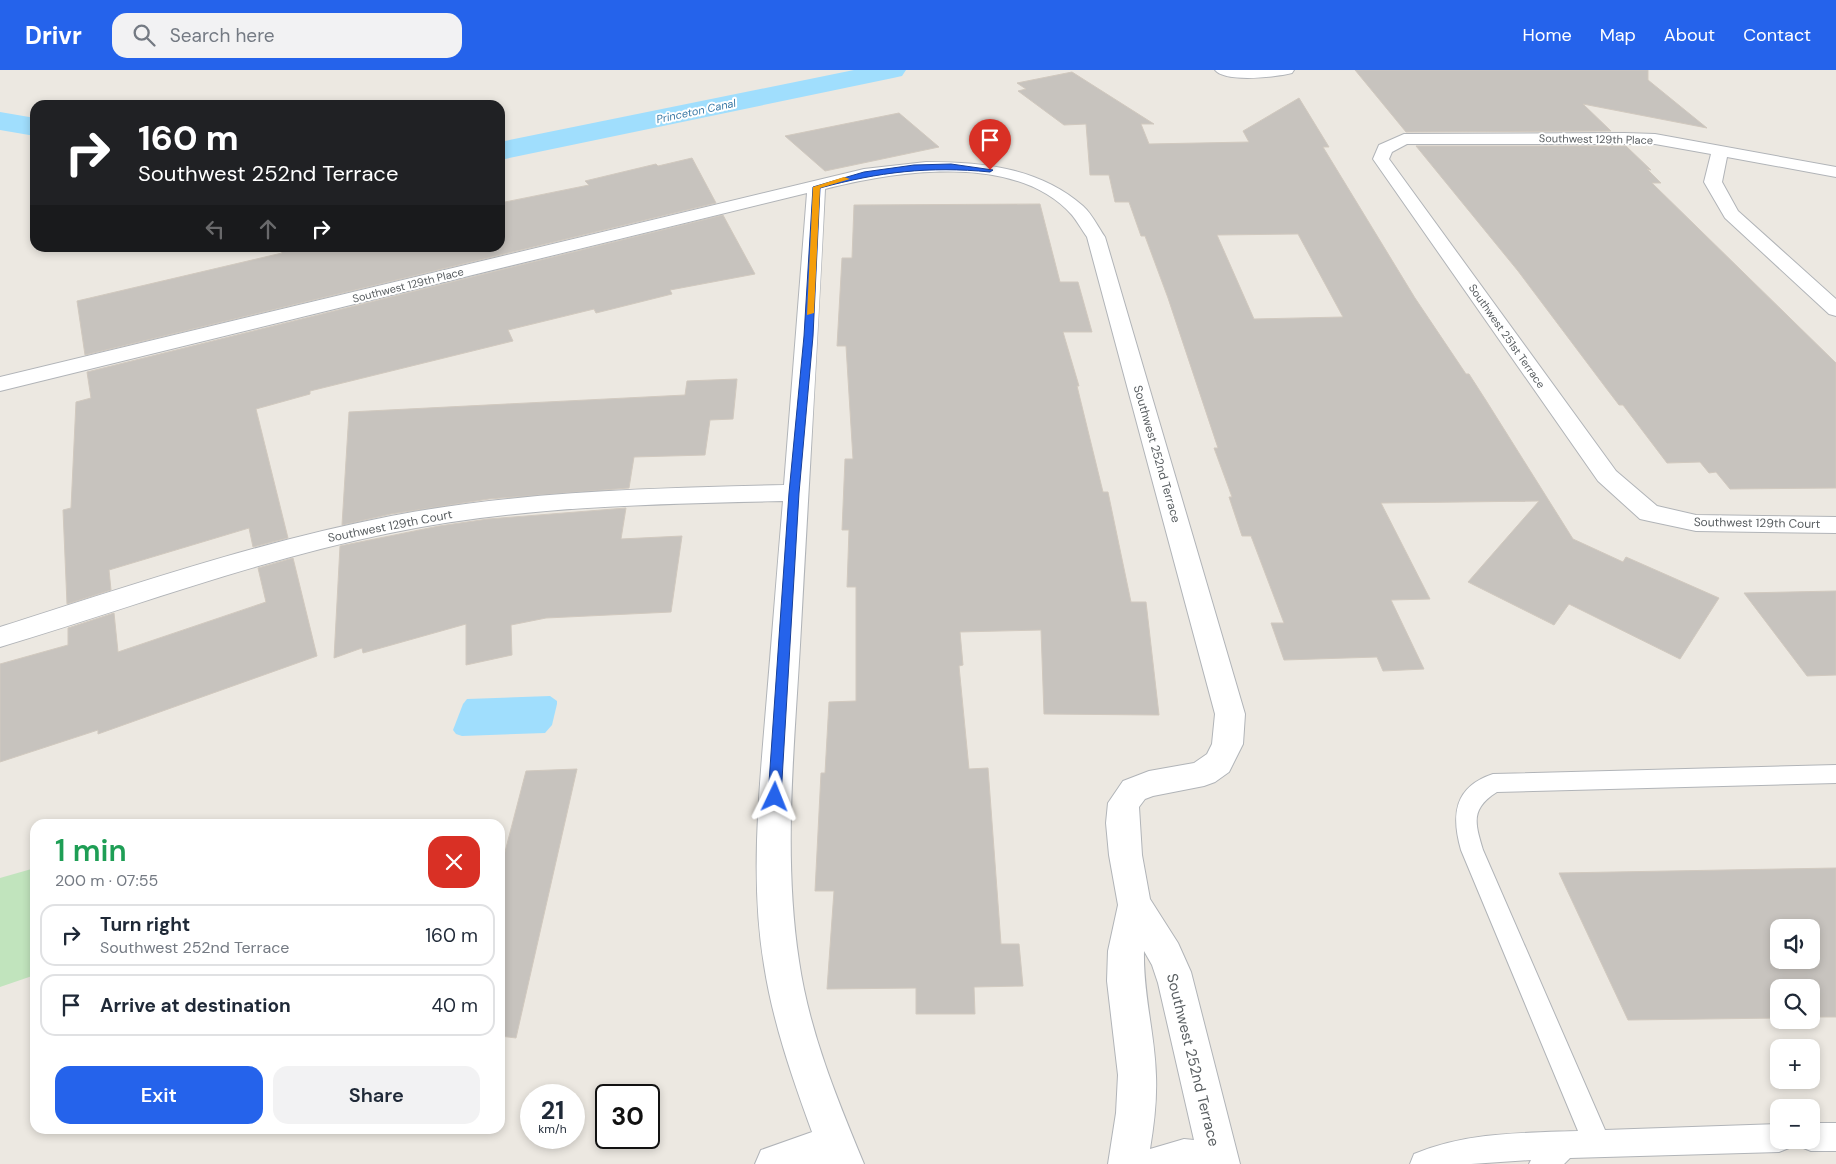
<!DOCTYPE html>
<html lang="en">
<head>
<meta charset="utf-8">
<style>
  :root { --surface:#fff; --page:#f2f2f3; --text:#1f2937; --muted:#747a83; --line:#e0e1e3; --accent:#2563eb }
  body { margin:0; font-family:"DM Sans",sans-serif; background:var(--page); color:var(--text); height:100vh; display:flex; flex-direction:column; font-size:19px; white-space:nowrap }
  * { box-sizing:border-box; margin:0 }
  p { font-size:16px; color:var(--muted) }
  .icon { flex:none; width:28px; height:28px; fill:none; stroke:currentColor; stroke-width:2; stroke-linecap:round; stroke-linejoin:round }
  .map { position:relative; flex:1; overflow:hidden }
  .details { position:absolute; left:30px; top:749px; width:475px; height:315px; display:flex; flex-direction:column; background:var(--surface); border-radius:15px; box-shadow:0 2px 8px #0003 }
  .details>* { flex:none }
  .banner { position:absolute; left:30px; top:30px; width:475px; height:152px; border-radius:15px; box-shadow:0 2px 8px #0003; background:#202124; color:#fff; overflow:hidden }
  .buttons { position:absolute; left:1770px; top:849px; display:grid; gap:10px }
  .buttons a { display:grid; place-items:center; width:50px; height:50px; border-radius:10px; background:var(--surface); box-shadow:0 2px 8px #0003; font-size:25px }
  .speed { position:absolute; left:520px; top:1014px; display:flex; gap:10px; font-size:25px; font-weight:700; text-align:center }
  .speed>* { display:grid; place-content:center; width:65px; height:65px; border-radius:50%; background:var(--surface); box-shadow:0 2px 8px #0003; line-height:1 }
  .speed small { font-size:12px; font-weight:400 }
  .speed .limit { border:2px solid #111; border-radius:8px; background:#fff; color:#111 }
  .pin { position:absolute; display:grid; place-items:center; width:42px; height:42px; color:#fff; margin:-51px -21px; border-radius:50% 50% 50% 0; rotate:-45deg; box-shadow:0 0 5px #0007 }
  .pin .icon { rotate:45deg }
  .me { position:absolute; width:55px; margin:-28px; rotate:2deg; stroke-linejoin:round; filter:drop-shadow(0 0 4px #0008) }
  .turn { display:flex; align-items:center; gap:18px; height:105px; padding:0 25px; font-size:22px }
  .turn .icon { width:65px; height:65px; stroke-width:2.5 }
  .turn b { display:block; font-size:35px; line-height:42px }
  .lanes { display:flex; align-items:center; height:48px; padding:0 25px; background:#0003; justify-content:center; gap:25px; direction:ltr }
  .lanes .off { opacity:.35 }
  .round { display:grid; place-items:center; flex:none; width:52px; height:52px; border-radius:15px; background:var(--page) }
  .overview { display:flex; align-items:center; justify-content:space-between; height:85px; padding:0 25px }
  h1 { font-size:30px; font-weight:600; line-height:38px; color:#1e9e55 }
  .primary-button { display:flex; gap:10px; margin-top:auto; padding:10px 25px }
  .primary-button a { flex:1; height:58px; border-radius:15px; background:var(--accent); color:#fff; font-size:20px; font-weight:600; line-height:58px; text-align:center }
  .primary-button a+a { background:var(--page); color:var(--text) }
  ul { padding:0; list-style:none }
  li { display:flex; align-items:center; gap:15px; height:62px; margin:0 10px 8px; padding:0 15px; border:2px solid var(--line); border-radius:15px }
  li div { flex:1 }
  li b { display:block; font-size:19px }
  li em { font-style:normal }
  header { display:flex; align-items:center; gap:30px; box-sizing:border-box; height:70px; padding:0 25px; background:var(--accent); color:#fff }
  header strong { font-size:24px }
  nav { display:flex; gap:28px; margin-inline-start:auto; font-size:18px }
  .search { width:350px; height:45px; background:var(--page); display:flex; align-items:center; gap:12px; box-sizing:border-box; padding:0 18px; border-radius:15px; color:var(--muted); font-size:19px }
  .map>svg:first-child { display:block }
</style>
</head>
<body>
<header>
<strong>Drivr</strong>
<div class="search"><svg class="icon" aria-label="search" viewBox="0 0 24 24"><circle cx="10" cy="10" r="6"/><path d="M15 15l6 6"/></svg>Search here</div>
<nav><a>Home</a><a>Map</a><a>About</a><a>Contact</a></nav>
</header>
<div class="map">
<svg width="1836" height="1094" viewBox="0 0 1836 1094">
  <rect width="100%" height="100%" fill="#ece8e1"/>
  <path fill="#c1e4bd" d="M35,798V905L0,917V808Z"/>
  <path fill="#a0defd" d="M550,626L557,631V634L552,655L545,663L462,666L456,664L453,660L463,634L467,629Z"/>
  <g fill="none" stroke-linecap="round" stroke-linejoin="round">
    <path fill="#a0defd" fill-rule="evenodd" d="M854,0H906L902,6L893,8L500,90V72Z
      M0,42L35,48V66L0,60Z"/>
  </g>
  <path fill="#c7c3be" stroke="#d1c9bf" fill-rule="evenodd" d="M1355,0H1648V10L1707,58L1583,34L1611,61L1406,62Z
    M1072,2L1154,54H1141L1149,74L1249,72L1243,61L1299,28L1329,77H1323L1415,228L1466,304H1469L1487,332L1573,469L1623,492L1626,487L1719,528L1680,589L1569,534L1554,555L1468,512L1539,431L1381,433L1430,529L1391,530L1424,599L1383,601L1377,587L1284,590L1271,553H1284L1251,466H1242L1229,427H1232L1214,378H1218L1168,228L1145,166H1141L1129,132H1115L1109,105H1090L1086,54L1064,55L1018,21L1026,19L1017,13ZM1298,164L1343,247L1254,249L1217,165Z
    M899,43L939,77L825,101L785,66Z
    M1416,76H1626L1651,100L1647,99L1661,113H1652L1836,293V418L1730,419L1716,402L1709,403L1700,392L1667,393L1623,335H1619L1606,318L1518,201Z
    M692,88L716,133L85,285L77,231L282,183L280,178H500V133L589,115L585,111L656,94L658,96Z
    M1040,134L1060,212H1078L1092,262H1063L1079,316H1077L1103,422H1108L1131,532H1146L1159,645L1044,644L1041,560L960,562L963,595L959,596L969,699L988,698L1001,874H1019L1023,916L974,917L975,944H916V918L827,919L834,821H815L821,703H825L829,632L856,631V517H847L849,460H842L845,389H853L846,276H837L842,188H852L854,135Z
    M723,145L755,204L670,220L672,224L596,243L594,239L508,260L513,271L310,321V324L256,339L288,468L253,477L249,458L109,500L111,520L67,534L63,440L71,438L76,332L91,328L87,302Z
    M737,309L733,349L710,350L705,385L634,387L629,418L489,429L391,444L342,455L349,342L685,325L687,311Z
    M626,438L621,469L682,466L671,542L546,548L511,555L512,585L466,595V554L363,583L362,578L334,588L340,476L439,456L488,449Z
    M293,488L317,586L98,664V660L0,692V594L68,575V558L114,543L118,582L266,532L258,498Z
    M1836,521V605L1807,606L1744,523Z
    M577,699L516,968L500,966V801L526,701Z
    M1836,798V947H1811V918H1779V948L1628,950L1559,803ZM1779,858H1811V890H1779Z"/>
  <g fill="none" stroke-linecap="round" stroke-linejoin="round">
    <g stroke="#b1b4b8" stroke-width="2">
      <path id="service" d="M1836,695V713L1497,722C1470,739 1475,753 1483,780L1605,1060L1779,1054V1070H1792L1789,1078L1779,1082L1570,1088L1564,1094H1529L1531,1090L1471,1094H1410L1414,1084C1467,1062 1522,1063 1578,1061L1461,780C1451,745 1454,717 1493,704Z
        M1811,1053H1836V1081H1811L1801,1077L1799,1070H1811Z"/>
    </g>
    <g stroke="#b1b4b8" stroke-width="2">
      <path id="minor" d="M1215,0H1294L1292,3C1277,7 1225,13 1215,0Z
        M1624,63L1655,64L1836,97V107L1727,87L1722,112L1738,141L1836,229V246L1829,244L1725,148L1704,112L1711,84L1655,74H1407L1392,82L1389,89L1616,401L1657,436L1696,445L1836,447V463L1696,461L1649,451L1640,449L1598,411L1373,89L1379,75L1404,64Z
        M926,92C981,92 1039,97 1083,136C1092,144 1098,157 1105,167L1245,644L1243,674L1229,702L1215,712L1204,716L1153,726L1145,729L1139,737L1142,785L1150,829L1178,873L1191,902L1240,1094H1108L1116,1043L1118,1005L1107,911L1108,881L1118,835L1109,785L1106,753L1108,733L1123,711L1149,701L1194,693L1207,684L1212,674L1215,644L1087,167C1082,160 1077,151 1072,145C1016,82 896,101 825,119C818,271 808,423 800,575C794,680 783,786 799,891C809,961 837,1029 864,1094H755L761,1080L812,1062C792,1007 773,953 764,895C750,811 759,723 766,638C772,569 777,500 783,431C652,434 519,436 390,463C257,490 130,538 0,577V557C129,516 258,472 391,446C521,421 653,418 784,415L807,123L0,321V307L864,99ZM1144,881L1152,895L1158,913L1194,1070L1184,1069L1150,1079C1154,1055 1157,1031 1156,1006C1155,964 1143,925 1144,881Z"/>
    </g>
    <use href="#service" fill="#fff" fill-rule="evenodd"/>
    <use href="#minor" fill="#fff" fill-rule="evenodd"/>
  </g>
  <path fill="#2563eb" stroke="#184099" d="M951,94L993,100L990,102C929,96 879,102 820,118L813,266L799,423L781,727L775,732L768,727L789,423L804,266L813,117L864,102L914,95Z"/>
  <path fill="#f59e0b" d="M844,107L850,109L820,118L814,243L807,245L813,117Z"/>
  <g text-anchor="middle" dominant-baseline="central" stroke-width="4" stroke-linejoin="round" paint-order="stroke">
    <g font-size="11" font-style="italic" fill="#3c7aa6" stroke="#fff">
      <text transform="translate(696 41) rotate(-12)">Princeton Canal</text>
    </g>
    <g font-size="11" fill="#595e61" stroke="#fff">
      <text transform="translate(1596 69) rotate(1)">Southwest 129th Place</text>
      <text transform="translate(408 215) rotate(-14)">Southwest 129th Place</text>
      <text transform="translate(1507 266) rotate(55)">Southwest 251st Terrace</text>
    </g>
    <g font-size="12" fill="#595e61" stroke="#fff">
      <text transform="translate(1157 384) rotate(74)">Southwest 252nd Terrace</text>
      <text transform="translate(1757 453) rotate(1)">Southwest 129th Court</text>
      <text transform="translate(390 456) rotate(-11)">Southwest 129th Court</text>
    </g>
    <g font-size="15" fill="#595e61" stroke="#fff">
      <text transform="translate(1193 990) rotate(76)">Southwest 252nd Terrace</text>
    </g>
  </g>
</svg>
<div class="buttons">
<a><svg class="icon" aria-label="sound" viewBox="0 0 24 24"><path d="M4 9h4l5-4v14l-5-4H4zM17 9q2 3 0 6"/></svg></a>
<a><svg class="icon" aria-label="search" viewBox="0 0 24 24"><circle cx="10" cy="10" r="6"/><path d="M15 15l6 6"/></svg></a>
<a>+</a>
<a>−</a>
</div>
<div class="speed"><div>21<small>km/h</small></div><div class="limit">30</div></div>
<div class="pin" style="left:990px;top:100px;background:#d93025"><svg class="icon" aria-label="arrive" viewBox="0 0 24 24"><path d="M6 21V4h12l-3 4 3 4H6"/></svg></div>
<svg class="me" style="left:775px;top:727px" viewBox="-20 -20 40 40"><path d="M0-17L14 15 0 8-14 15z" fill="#2563eb" stroke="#fff" stroke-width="4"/></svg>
<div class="banner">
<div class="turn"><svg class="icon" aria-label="right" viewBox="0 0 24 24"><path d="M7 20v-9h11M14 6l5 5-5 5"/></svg><div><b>160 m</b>Southwest 252nd Terrace</div></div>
<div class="lanes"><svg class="icon off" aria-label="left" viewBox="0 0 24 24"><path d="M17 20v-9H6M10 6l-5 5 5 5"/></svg><svg class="icon off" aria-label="ahead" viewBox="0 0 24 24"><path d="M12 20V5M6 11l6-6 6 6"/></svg><svg class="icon" aria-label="right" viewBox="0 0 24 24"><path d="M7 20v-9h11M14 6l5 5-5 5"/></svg></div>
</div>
<section class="details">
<div class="overview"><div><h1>1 min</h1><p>200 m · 07:55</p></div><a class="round" style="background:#d93025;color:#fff"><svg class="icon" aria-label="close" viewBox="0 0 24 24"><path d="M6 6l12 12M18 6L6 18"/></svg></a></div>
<ul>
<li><svg class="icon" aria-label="right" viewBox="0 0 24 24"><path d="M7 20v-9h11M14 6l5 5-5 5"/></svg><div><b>Turn right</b><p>Southwest 252nd Terrace</p></div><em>160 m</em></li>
<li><svg class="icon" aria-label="arrive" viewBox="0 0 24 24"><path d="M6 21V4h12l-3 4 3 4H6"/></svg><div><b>Arrive at destination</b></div><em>40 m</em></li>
</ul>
<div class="primary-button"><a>Exit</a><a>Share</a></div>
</section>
</div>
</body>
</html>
